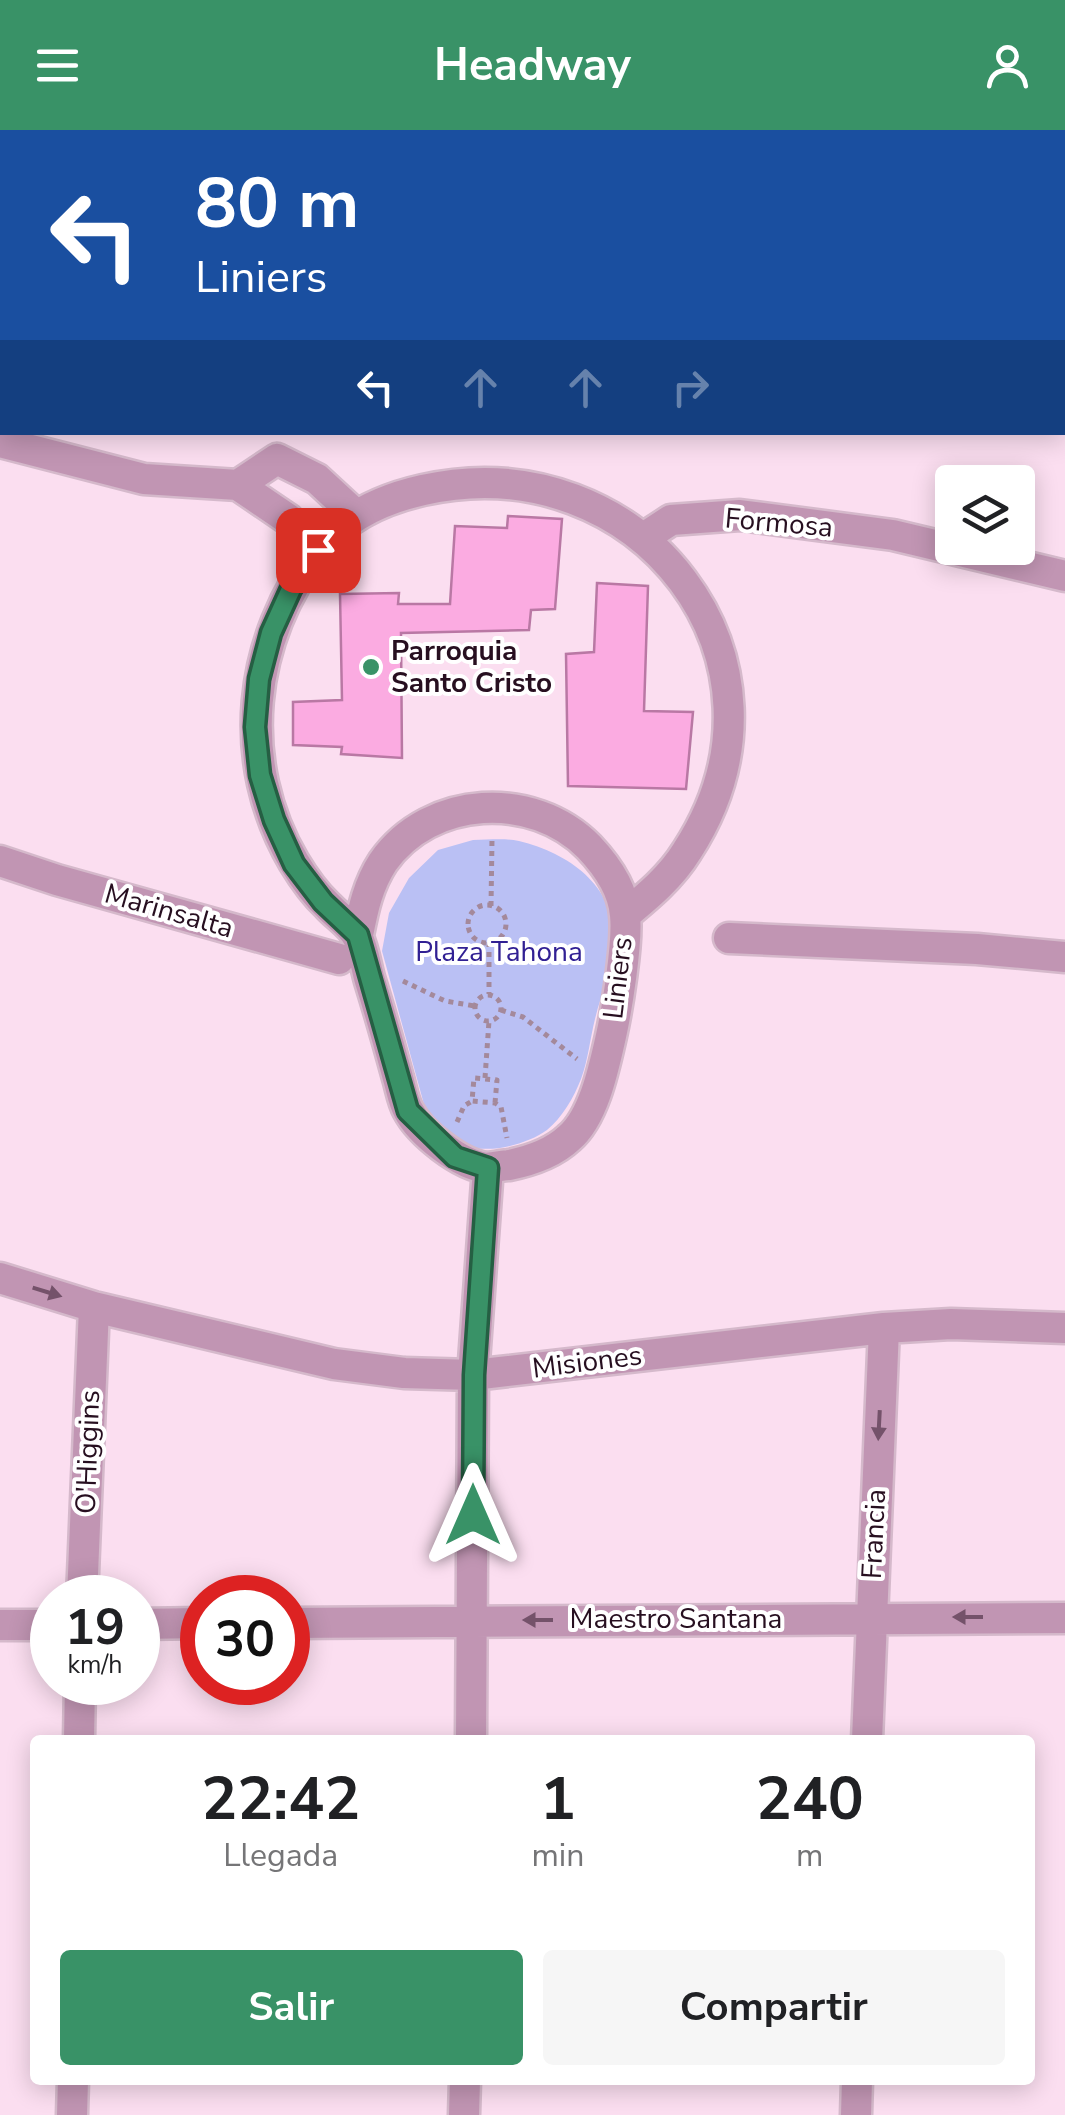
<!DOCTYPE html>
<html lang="es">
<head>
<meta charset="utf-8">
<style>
  :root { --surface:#fff; --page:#f6f6f6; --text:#202124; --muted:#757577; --accent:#399267 }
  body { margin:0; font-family:"Nunito Sans",sans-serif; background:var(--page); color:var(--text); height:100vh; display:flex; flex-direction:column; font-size:38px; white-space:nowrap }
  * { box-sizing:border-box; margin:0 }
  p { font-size:32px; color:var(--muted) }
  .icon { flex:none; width:55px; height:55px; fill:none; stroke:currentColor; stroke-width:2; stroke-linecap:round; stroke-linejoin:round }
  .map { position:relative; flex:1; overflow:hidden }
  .sheet { position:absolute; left:30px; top:1605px; width:1005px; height:350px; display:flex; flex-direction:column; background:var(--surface); border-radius:10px; box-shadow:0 5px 25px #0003 }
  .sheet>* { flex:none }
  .banner { position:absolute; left:0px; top:0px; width:1065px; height:305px; box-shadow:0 5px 25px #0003; background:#1a4fa0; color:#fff; overflow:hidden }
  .controls { position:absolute; left:935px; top:335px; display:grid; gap:20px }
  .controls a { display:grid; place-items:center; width:100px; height:100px; border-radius:10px; background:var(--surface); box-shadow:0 5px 25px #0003; font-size:50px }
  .speed { position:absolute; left:30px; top:1445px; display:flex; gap:20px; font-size:50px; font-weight:700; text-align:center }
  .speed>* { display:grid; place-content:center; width:130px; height:130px; border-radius:50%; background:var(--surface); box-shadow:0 5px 25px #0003; line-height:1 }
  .speed small { font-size:25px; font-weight:400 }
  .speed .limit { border:15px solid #d22; background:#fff; color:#111 }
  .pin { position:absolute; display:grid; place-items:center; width:85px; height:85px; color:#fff; margin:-42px; border-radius:20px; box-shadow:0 5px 15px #0006 }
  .me { position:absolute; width:110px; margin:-55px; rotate:0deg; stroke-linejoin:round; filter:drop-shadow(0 0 8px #0008) }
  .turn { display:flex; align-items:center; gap:35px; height:210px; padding:0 30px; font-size:45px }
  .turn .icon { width:130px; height:130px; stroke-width:2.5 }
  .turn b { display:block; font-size:70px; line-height:85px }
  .lanes { display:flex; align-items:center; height:95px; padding:0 30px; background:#0003; justify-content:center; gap:50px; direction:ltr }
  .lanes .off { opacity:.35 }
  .eta { display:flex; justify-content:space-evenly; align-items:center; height:170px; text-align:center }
  .eta b { font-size:60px; font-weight:700; line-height:70px }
  .cta { display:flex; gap:20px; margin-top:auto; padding:20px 30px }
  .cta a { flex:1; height:115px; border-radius:10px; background:var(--accent); color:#fff; font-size:40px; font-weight:700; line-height:115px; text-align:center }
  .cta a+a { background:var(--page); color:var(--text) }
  header { display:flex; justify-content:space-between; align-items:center; height:130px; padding:0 30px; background:var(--accent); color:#fff; font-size:45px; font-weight:700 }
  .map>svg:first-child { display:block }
</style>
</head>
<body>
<header><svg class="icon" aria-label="menu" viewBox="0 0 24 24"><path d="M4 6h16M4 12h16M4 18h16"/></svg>Headway<svg class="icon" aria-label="person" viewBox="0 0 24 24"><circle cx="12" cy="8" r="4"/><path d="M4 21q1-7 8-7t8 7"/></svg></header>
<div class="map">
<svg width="1065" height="1985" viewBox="0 0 1065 1985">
  <rect width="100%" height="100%" fill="#fbdef0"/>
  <path fill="#bac0f4" d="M473,710C488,710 505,708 519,711C571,724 617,757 614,815C612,841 601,864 595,889C590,909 588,930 581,949C574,967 562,988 547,1000C528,1014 488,1025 466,1015C453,1009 440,997 428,989L382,821L389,783L409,748L438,720Z"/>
  <path fill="#fbabe1" stroke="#b978a4" stroke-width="2.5" d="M758,0H835L758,2Z
    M508,386L562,389L555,479L531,480L529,500L401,503L402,628L341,624L342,617L293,615V572L342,570L340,464L399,463L398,474H450L455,396L507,398Z
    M597,453L648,456L644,581L693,582L686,659L568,656L566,524L594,522Z"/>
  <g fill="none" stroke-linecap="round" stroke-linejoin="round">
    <g stroke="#d5b9cb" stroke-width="35">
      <path id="minor" d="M151,2V0
        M288,2V0
        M0,312L144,349L238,355L288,389L318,420
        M238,355L277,329L317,349L356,385
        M645,407L671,390L740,385L893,405L1065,446
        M0,731L57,750L339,829
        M358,805C363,779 368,755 383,732C430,665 533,660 589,717C606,735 623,759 625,785C628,812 617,879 611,906C604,937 594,987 569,1008C553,1023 529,1031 509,1035C505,1035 490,1038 487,1038C460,1035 420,1003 408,980C403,971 401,958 398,948C389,915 380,883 370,851C366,838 364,821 358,808C353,796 337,786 328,776C315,764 303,747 294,732C235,632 248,508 319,419C345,386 383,369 423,360C640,311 811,531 687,721C671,747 648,766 625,785
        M729,808L977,819L1065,827
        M0,1148L94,1177L334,1234L404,1243L473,1245L884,1198L951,1194L1065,1198
        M82,1468L94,1177
        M288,1493L1065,1488
        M138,1494L202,1493
        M0,1495H52
        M79,1610L80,1552
        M471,1610L473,1245L488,1038
        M867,1610L884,1198
        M72,1985L73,1950
        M464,1985L465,1950
        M856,1985L857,1950"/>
    </g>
    <path stroke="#a4899b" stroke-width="5" stroke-dasharray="5 5" stroke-linecap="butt" d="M468 794a19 19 0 1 1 38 0a19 19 0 1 1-38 0Z
      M491,776L492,709
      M489,812V864
      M403,851L445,871L475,876
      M475 878a13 13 0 1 1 26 0a13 13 0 1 1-26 0Z
      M501,880L523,887L577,929
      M485,948L489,891
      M495,973L497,950L474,948L472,971L495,973L501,977L507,1008
      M457,992L464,976L472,971"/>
    <use href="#minor" stroke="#c195b3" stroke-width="30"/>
  </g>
  <defs><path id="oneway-solid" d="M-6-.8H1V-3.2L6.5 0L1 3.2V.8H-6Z" transform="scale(2.5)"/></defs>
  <g fill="#74526a">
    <use href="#oneway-solid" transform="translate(47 1162) rotate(17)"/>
    <use href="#oneway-solid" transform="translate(879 1295) rotate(93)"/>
    <use href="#oneway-solid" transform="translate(968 1487) rotate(-180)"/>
    <use href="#oneway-solid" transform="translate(538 1490) rotate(180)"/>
  </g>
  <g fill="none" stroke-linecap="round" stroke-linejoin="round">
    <g stroke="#255f43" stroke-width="25">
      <path id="route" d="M318,420L291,459L271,503L259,549L255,597L260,645L274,690L294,734L323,772L358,805L408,981L455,1027L488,1038L474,1245L473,1385"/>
    </g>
    <use href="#route" stroke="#399267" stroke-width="18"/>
  </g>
  <circle fill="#399267" stroke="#fff" stroke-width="4" cx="371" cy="537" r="10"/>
  <g text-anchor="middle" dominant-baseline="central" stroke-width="8" stroke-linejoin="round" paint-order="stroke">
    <g font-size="28" fill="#270f20" stroke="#fff">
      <text transform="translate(779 393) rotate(5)">Formosa</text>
      <text transform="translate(169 781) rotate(16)">Marinsalta</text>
      <text transform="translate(618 848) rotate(-83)">Liniers</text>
      <text transform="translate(587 1232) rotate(-7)">Misiones</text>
      <text transform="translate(88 1322) rotate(-88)">O'Higgins</text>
      <text transform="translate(874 1404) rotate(-87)">Francia</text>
      <text x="676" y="1489">Maestro Santana</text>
    </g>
    <g font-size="28" font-weight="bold" fill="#270f20" stroke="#fff" text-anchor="start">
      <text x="391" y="521">Parroquia<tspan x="391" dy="32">Santo Cristo</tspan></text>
    </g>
    <g font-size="28" fill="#312093" stroke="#fff">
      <text x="499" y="822">Plaza Tahona</text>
    </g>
  </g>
</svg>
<div class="controls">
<a><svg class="icon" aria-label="layers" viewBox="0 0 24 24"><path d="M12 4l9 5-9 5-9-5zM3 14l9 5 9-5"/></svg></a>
</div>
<div class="speed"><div>19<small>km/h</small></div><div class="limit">30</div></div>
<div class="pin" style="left:318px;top:420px;background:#d93025"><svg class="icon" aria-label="arrive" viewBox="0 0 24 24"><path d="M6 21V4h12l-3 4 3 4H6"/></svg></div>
<svg class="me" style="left:473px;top:1385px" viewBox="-20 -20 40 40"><path d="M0-17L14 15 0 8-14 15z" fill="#399267" stroke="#fff" stroke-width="4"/></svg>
<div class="banner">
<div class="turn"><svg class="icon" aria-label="left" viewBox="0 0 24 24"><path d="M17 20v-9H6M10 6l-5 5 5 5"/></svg><div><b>80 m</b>Liniers</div></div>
<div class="lanes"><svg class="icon" aria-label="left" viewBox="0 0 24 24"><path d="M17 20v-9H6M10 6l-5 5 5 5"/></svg><svg class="icon off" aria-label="ahead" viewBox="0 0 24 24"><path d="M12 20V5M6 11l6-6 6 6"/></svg><svg class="icon off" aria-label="ahead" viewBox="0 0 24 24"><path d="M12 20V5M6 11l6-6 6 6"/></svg><svg class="icon off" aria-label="right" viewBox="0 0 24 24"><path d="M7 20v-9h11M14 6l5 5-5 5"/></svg></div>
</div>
<section class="sheet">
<div class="eta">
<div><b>22:42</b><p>Llegada</p></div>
<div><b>1</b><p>min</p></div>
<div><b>240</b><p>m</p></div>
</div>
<div class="cta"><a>Salir</a><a>Compartir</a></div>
</section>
</div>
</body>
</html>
